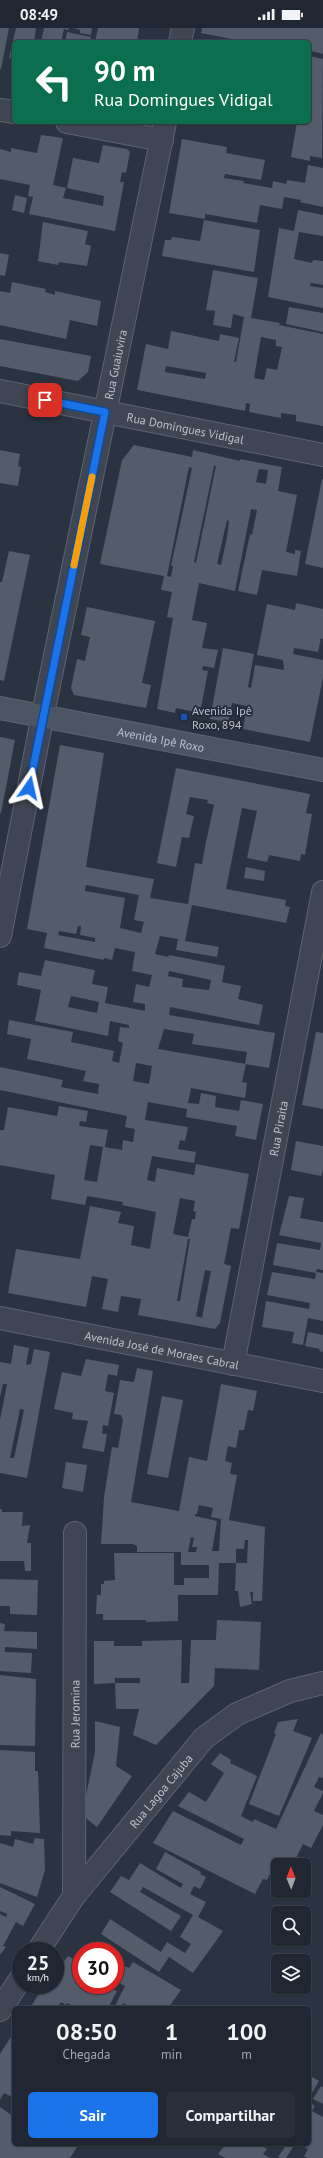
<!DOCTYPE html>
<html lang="pt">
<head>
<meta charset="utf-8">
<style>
  :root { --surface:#202632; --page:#282e3a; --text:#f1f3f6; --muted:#a2a5ac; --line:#3d434d; --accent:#1a73e8 }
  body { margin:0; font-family:"PT Sans",sans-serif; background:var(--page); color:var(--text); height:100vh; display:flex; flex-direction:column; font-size:15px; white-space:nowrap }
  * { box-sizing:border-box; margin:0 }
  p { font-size:13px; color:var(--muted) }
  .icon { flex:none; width:22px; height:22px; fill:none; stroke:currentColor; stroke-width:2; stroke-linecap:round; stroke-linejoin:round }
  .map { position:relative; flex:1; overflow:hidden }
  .drawer { position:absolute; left:12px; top:1978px; width:299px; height:140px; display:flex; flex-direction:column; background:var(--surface); border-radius:6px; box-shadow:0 1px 3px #0004,0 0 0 1px var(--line) }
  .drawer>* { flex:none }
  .guide { position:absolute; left:12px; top:12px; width:299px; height:84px; border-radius:6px; box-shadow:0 1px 3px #0004,0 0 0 1px var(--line); background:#0b6e4f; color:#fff; overflow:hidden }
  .needle { width:26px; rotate:359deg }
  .controls { position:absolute; left:271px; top:1830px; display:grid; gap:8px }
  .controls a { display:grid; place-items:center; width:40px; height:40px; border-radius:6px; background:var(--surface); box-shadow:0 1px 3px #0004,0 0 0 1px var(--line); font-size:20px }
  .speed { position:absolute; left:12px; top:1914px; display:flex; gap:8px; font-size:20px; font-weight:700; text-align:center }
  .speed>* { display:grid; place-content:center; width:52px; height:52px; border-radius:50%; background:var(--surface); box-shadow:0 1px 3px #0004,0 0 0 1px var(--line); line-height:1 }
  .speed small { font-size:10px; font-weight:400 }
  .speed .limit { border:6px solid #d22; background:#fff; color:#111 }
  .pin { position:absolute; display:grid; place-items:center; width:34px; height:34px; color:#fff; margin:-17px; border-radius:8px; box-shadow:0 2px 6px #0006 }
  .me { position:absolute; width:44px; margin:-22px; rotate:11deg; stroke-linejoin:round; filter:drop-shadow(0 0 3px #0008) }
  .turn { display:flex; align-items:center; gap:14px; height:84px; padding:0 16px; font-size:18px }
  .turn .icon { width:52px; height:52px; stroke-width:2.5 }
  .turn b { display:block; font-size:28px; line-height:34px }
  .eta { display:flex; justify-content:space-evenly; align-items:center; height:68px; text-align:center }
  .eta b { font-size:24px; font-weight:800; line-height:28px }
  .primary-button { display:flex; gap:8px; margin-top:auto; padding:8px 16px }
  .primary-button a { flex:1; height:46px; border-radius:6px; background:var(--accent); color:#fff; font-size:16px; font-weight:800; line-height:46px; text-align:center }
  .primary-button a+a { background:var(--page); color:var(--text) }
  .status { display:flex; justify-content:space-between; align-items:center; height:28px; padding:0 20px; background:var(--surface); direction:ltr }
  .status svg { height:11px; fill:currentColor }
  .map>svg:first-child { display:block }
</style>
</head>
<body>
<div class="status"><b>08:49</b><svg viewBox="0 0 49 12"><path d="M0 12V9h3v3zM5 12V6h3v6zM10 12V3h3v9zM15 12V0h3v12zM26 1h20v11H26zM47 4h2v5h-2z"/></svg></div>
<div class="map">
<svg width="323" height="2130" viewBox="0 0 323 2130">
  <rect width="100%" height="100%" fill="#2b3342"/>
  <path fill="#545c6c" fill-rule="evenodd" d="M0,0H9L1,41H0Z
    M16,0H36L34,14H14V31L9,30Z
    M44,0H69L68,2L64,1L61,14H41Z
    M74,0H92L91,7L80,5V2Z
    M98,0H139L137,14H95Z
    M202,0H323V26L311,23L310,28L323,31L322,130L310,128V133L291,129L297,94H309V14H247L201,5Z
    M67,4L91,9L90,14H65Z
    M41,107L63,110L53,157L66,160L63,170L103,178L104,168L67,160L73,130L99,135L103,117L127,121L130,124L126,145L122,144L120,154H124L115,203L29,186L33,169L28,168L30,157L0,151V121L11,124V120L37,125Z
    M182,111L227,119L226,125L265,132L261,152L225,146L224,150L244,153L243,155L272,160L273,153L286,156L287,152L305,155L308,137L323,140V179L300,174L301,172L284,169L282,181L260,177L257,195L205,186V191L169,185Z
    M15,167L27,170L24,185L12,182Z
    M298,182L323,187V208L299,204L294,231L312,235L313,232L323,233V257L311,255L310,258L323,260V280L268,269L279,200L294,203Z
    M204,192L260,202L254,244L162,228L165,212H171L172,209L200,213Z
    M43,194L88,203L85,216L91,218L87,238L59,234L58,237L38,233Z
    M0,225L9,227L5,248L0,247Z
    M213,242L258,250L251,290L280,295L279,297L323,306V398L296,393V387L281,385V390L249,384L250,376L246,375L245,383L137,362L146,316L168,321L171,303L219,313L220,306L239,310L234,334H236L244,289L233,286L231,300L213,297L215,283L206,282ZM261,309L276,312V318L282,319L277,342L267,340L264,352L254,350ZM166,338L206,345L205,351L165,344Z
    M12,254L46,261L45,264L55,267V263L101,273L97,298L70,292L66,311L0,297V263L10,265Z
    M289,279L323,285V304L286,296Z
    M0,311L91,328L88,344L78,353L0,338Z
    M134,417L192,429L193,422L240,433V431L282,439L278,463L297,467L286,524L295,526V522L301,523L297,548L262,542L257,567L238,563L250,506L252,507L257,482L251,481L235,563L199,555L192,592L207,595L202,620L218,622L214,640L203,638L202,642L208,643L200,685L176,680L175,685L157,681L173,590L167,589L172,564L161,562L164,548L100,536L122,432ZM214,438H216L196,535L194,534ZM189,439L192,440L171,538H173L171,549L167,548ZM259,441L268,442L266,456L256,454ZM227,492L229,493L227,509L221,537L217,536Z
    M0,422L20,426L18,438L21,439L18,458L0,455Z
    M322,451H323V540L305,536Z
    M9,523L30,527L4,653L0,652V554H2Z
    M296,575L323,581V611L321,610L318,624L294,620L293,626L323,632V649L310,714L243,701L247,678L232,675L228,694L210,691L223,620L254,626L248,659L251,660L255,637L284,642L283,632L257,627L267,576L295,582Z
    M87,579L155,593L142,655L151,657L146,680L74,667L71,660L77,631L85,633L90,609L81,607Z
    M0,709L15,712L1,785H0Z
    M60,717L104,725L86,839L154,851L150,870L188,876L195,835L202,836L206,814L214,777L207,775L208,772L190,769L186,786L194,788L189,810L182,809L176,839L157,835L176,740L310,766L306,785L312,786L305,827L301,826L300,833L269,827L267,834L247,830L257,783L242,780L226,861L286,872L285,878L290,879L286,895L192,877L185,913L219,919L217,929L176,922L178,911L160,908L155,926L168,929L169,927L225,938L222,954L241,958L238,971L263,977L259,997L170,979L169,987L275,1005L269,1040L245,1036L247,1024L192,1016L194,1006L164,1001L158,1021L246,1036L242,1054L247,1055L245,1070L191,1060L188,1075L199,1076L201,1065L216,1068L215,1079L239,1083L241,1072L263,1076L256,1112L235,1108L237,1098L186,1089L187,1081L148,1074L145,1092L188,1099L185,1113L180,1112L178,1121L196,1124L194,1135L152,1128L147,1152L155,1154L157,1140L194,1147L196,1136L249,1146L239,1201L231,1200L224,1236L231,1238L220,1295L215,1301L138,1287L141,1271L121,1268L118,1284L102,1281L108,1251L92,1248L86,1279L8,1265L16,1221L80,1231L90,1178L121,1184L118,1195L134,1198L131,1217L150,1221L156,1184L122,1177L123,1174L87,1168L85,1177L51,1171L55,1147L0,1137V1102H4L8,1079L57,1088L59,1078L88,1083L86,1094L80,1093L79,1098L108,1102L105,1119L122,1122L123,1112L133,1114L135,1101L125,1099L127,1088L0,1062V1039L63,1052L61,1059L98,1066L99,1056L83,1053L86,1043L27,1031L31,1011L7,1006L9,992L73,1004L71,1014L114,1023L112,1033L119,1035L123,1015L118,1013L120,999L129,1000V997L110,993L108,1008L35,993L41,962L17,957L19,944L41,948L45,932L95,942L92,956L108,959L105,975L145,983V976L133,974L136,956L149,959L152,947L132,943L135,924L115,920L112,932L104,930V932L44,920L47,905L27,901ZM86,857L139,867L134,892L144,894L141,905L120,900L125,870L85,863ZM78,898H81L80,907L95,910V914L58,907L59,903L76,906ZM169,943L211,952L209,962L182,959L183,951L168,948ZM71,968L99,974L97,985L68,979ZM136,1035L152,1038L149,1056L133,1053ZM90,1117L103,1119L97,1154L84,1152ZM180,1170L195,1173L193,1183L196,1184L195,1191H192L188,1209L173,1206ZM188,1211H190L180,1273H177ZM205,1242L211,1243L202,1290L196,1288Z
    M246,839L265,843L264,853L244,850Z
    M316,1004L323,1005V1081L302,1077Z
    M296,1113L323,1118V1142L321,1148L291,1142Z
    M289,1168L304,1170L300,1190L323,1194V1242L317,1241L316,1244L323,1245V1293L308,1290L303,1317L292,1315L294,1304L262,1299L266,1273L309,1281L310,1275L267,1267L272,1244L315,1251L316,1245L273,1237L277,1215L320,1222L321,1215L279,1207Z
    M308,1304L323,1307V1324L319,1323L320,1321L305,1318Z
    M14,1317L29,1320L26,1337L31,1336L34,1321L50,1324L27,1450L0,1445V1392L7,1356H3L0,1369V1334L11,1336ZM20,1381L24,1382L14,1430H10Z
    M86,1331L119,1337L117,1348L108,1346L105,1363L114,1365L108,1398L103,1397L102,1406H107L104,1424L82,1420L88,1393L72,1391L73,1385L54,1381L62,1344L81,1348Z
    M137,1340L153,1343L131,1474L179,1483L189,1429L207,1433L221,1356L257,1363L253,1383L248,1382L244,1402H239L236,1420L228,1418L225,1433L232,1435L230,1446L237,1447L229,1492L265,1499L262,1573H253V1564H250L252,1576L240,1579L238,1563H235L236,1535H247L248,1512H245L244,1521H236V1535H219L218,1567H178V1593L146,1594V1592H103V1586H96L97,1567H101V1556H104V1553L115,1552L114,1525H174V1557H184V1550H209V1537H181V1524H137V1518L133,1516H101L104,1469L112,1419L118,1420L123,1392L121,1387L114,1386L120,1352L134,1354ZM199,1477L213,1480L211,1489L221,1491L219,1523H212L217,1493L195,1488V1486H197ZM191,1509L194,1510L192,1519H197L196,1524H188Z
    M162,1368L183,1372L168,1450L147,1446Z
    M66,1434L87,1437L83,1464L62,1460Z
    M0,1481H2V1484H23L22,1498L30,1497L27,1515H31V1543H25L24,1533H0Z
    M0,1551L38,1552L37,1587L10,1586V1578H0Z
    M217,1592L261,1594L259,1642L215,1640L214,1658L156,1717L133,1707L139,1681H116L115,1655H140V1650H115V1655L94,1656V1613H114V1618H142V1613L182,1612L181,1655H189L191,1612H216Z
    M0,1595L5,1596L4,1603L37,1604V1621L5,1619V1624L32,1625L31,1645L0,1643Z
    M0,1647L36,1651L35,1718L0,1717Z
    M298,1691L293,1703L312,1710L279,1788L249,1776L276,1706L274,1705L278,1694Z
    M95,1693L120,1699L116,1738L132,1748L97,1799L82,1787L95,1724Z
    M321,1705L323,1707V1750L319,1749L314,1759L323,1763V1765L314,1783L323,1787V1797L311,1820L303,1816L293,1836L278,1829L267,1852L263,1851L255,1866L153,1815L173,1783L241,1817L244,1811L178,1778L189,1764L206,1774L224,1745L211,1736L220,1725L231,1732L230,1735L257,1748L241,1788L253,1794L254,1791L276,1801Z
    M0,1722L35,1724V1743H38L40,1805L11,1803V1808L0,1807Z
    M35,1810L44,1811L45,1842L37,1869L0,1855V1815L13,1819L15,1811L33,1816Z
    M165,1824L201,1844L200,1846L206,1849L200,1861L194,1858L190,1866L206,1874L198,1889L223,1903L193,1945L169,1929L159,1944L101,1906L110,1891L161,1924L167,1914L185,1925L191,1916L180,1909L193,1887L143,1859L140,1864L181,1888L171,1903L110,1864L121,1848L129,1852L140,1835L181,1860L183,1856L156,1841Z
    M0,1859L35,1876L23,1898L16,1894L3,1918L6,1919L0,1927V1886L6,1889L7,1886L0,1883Z
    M68,1928L81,1935V1957H105L117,1963L109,1978L114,1980L125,1958L115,1953V1937L117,1934L129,1940L133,1934L181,1962L168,1980H132L123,1975L121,1980H77L67,1975L66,1977L61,1974L57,1980H30L40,1964L42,1965L47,1957H55V1946Z
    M14,2004V2070L4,2065L0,2072V2026Z
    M310,2048L319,2053L309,2070V2049Z
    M321,2058L323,2059V2076L313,2071Z
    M309,2074L315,2078L312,2083L323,2089V2130H307L304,2128L308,2121L299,2116H309Z
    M0,2079L14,2089V2116H79L70,2130H0Z
    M226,2116H259L267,2121L263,2126L270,2130H225L218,2126Z
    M287,2116H295L286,2130H280L278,2129Z"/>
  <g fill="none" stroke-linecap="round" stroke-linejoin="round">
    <g stroke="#5d636f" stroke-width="24">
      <g id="street">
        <path d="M180,14L183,0"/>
        <path d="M0,82L14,84"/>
        <path d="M67,94L162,112"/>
        <path id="s1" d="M0,363L323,427"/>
        <path id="s2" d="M0,908L43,686L165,94"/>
        <path id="s3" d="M0,1290L323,1353"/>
        <path id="s4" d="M233,1336L323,864"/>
        <path id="s5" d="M74,1868L75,1505"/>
        <path id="s6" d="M38,1923L74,1868L204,1710L237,1686L290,1663L323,1655"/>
        <path d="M0,1982L21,1950"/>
      </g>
    </g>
    <g stroke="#5d636f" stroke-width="24">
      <g id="secondary">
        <path id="s7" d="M0,680L323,742"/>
      </g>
    </g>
    <use href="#street" stroke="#3f4552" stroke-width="22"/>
    <use href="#secondary" stroke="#4d5464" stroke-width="22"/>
  </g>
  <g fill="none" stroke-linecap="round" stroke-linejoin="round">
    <g stroke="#114b97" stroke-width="10">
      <path id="route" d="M29,760L105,384L45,372"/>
    </g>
    <use href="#route" stroke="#1a73e8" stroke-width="7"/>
    <path stroke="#f59e0b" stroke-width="7" d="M74,537L92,449"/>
  </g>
  <rect fill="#1a4fb4" stroke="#232a37" stroke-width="1.5" x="180" y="685" width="8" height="8" rx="2"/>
  <g text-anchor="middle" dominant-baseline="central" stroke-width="3.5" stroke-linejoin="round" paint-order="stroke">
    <g font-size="12" fill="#bcc1cb" stroke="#232a37">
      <text stroke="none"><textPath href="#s2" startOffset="583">Rua Guaiuvira</textPath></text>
      <text stroke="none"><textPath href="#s1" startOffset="189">Rua Domingues Vidigal</textPath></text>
      <text stroke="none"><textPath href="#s7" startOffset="164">Avenida Ipê Roxo</textPath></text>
      <text stroke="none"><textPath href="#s4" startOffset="240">Rua Piraita</textPath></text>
      <text stroke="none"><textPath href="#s3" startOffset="165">Avenida José de Moraes Cabral</textPath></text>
      <text stroke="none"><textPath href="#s5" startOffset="182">Rua Jeromina</textPath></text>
      <text stroke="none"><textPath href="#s6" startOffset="202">Rua Lagoa Cajuba</textPath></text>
    </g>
    <g font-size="12" fill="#bcc1cb" stroke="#232a37" text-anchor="start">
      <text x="192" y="682">Avenida Ipê<tspan x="192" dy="14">Roxo, 894</tspan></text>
    </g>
  </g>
</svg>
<div class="controls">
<a><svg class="needle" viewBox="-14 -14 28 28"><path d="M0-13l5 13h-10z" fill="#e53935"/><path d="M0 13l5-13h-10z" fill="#a2a5ac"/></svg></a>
<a><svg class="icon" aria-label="search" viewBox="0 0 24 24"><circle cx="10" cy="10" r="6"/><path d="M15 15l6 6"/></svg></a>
<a><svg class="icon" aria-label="layers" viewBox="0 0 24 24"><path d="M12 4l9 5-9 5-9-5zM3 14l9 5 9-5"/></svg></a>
</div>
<div class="speed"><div>25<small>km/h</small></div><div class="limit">30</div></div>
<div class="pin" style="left:45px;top:372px;background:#d93025"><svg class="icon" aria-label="arrive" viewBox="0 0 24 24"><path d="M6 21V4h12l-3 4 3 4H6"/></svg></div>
<svg class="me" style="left:29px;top:760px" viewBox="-20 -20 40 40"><path d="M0-17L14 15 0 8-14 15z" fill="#1a73e8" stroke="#fff" stroke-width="4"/></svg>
<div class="guide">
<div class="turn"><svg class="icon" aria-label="left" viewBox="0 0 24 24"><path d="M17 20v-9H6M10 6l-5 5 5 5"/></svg><div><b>90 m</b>Rua Domingues Vidigal</div></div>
</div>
<section class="drawer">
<div class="eta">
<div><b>08:50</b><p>Chegada</p></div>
<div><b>1</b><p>min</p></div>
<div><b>100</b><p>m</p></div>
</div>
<div class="primary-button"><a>Sair</a><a>Compartilhar</a></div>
</section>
</div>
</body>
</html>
